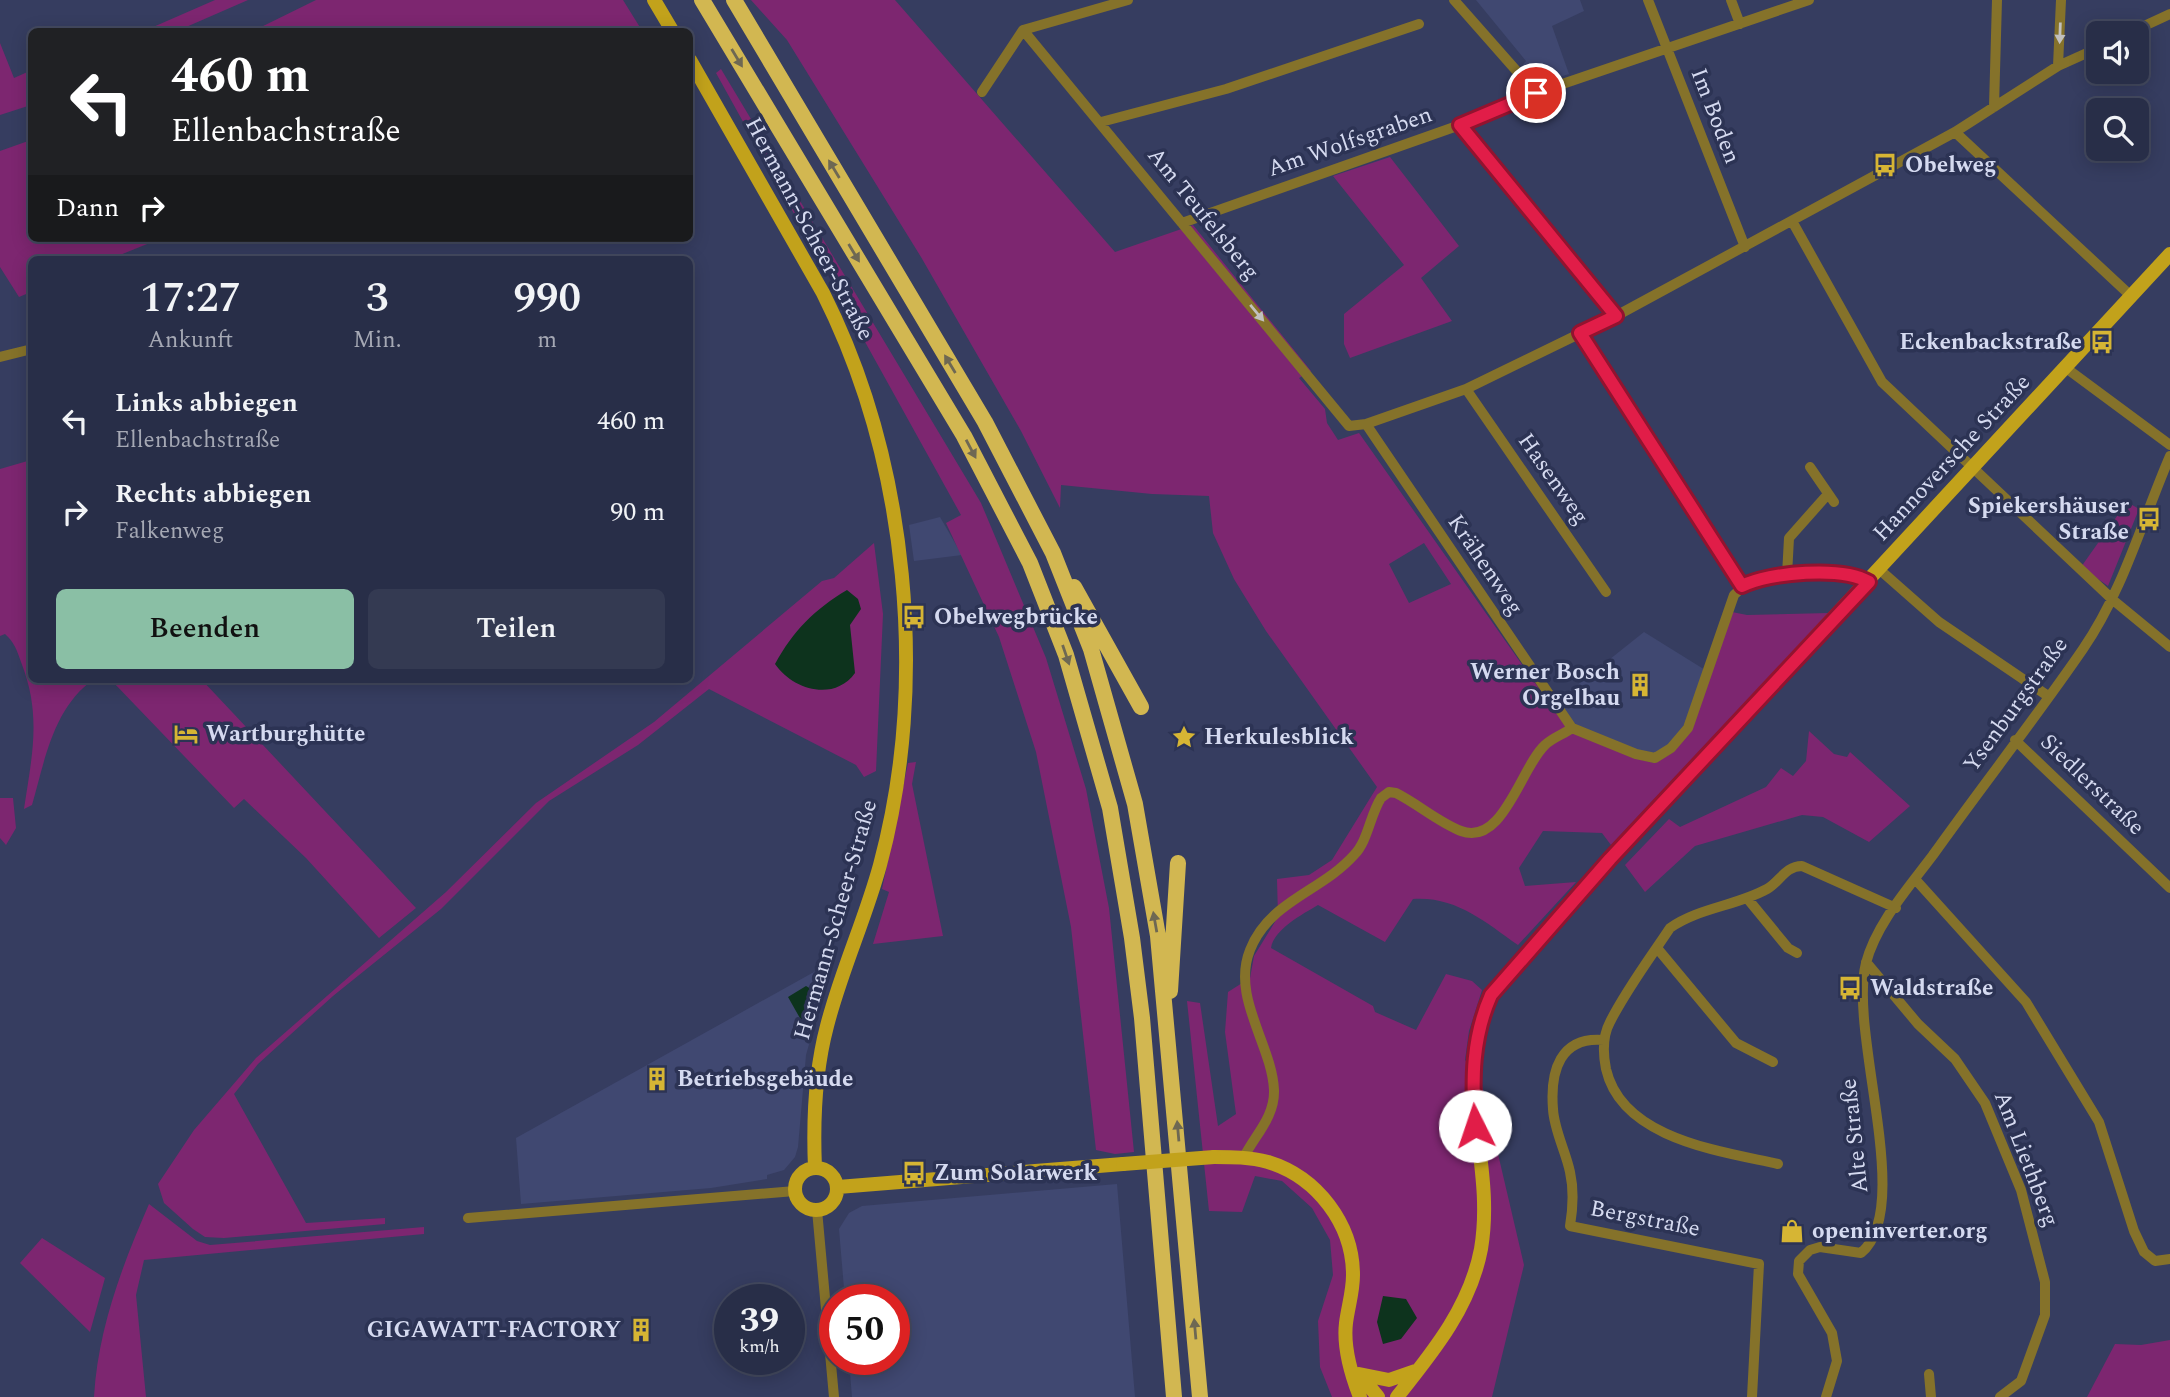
<!DOCTYPE html>
<html lang="de">
<head>
<meta charset="utf-8">
<style>
  :root { --surface:#282e48; --page:#343a52; --text:#f1f3f6; --muted:#a5a8b4; --line:#444a60; --accent:#8abfa5 }
  body { margin:0; font-family:Spectral,serif; background:var(--page); color:var(--text); height:100vh; display:flex; flex-direction:column; font-size:26px; white-space:nowrap }
  * { box-sizing:border-box; margin:0 }
  p { font-size:23px; color:var(--muted) }
  .icon { flex:none; width:38px; height:38px; fill:none; stroke:currentColor; stroke-width:2; stroke-linecap:round; stroke-linejoin:round }
  .map { position:relative; flex:1; overflow:hidden }
  .drawer { position:absolute; left:28px; top:256px; width:665px; height:427px; display:flex; flex-direction:column; background:var(--surface); border-radius:10px; box-shadow:0 4px 18px #0003,0 0 0 2px var(--line) }
  .drawer>* { flex:none }
  .hud { position:absolute; left:28px; top:28px; width:665px; height:214px; border-radius:10px; box-shadow:0 4px 18px #0003,0 0 0 2px var(--line); background:#202124; color:#fff; overflow:hidden }
  .fabs { position:absolute; left:2086px; top:21px; display:grid; gap:14px }
  .fabs a { display:grid; place-items:center; width:63px; height:63px; border-radius:10px; background:var(--surface); box-shadow:0 4px 18px #0003,0 0 0 2px var(--line); font-size:35px }
  .speed { position:absolute; left:714px; top:1284px; display:flex; gap:14px; font-size:35px; font-weight:700; text-align:center }
  .speed>* { display:grid; place-content:center; width:91px; height:91px; border-radius:50%; background:var(--surface); box-shadow:0 4px 18px #0003,0 0 0 2px var(--line); line-height:1 }
  .speed small { font-size:18px; font-weight:400 }
  .speed .limit { border:10px solid #d22; background:#fff; color:#111 }
  .pin { position:absolute; display:grid; place-items:center; width:60px; height:60px; color:#fff; margin:-30px; border:4px solid #fff; border-radius:50%; box-shadow:0 2px 7px #0007 }
  .me { position:absolute; width:77px; margin:-38px; rotate:356deg; stroke-linejoin:round; filter:drop-shadow(0 0 5px #0008) }
  .turn { display:flex; align-items:center; gap:24px; height:147px; padding:0 28px; font-size:32px }
  .turn .icon { width:91px; height:91px; stroke-width:2.5 }
  .turn b { display:block; font-size:49px; line-height:60px }
  .then { display:flex; align-items:center; height:66px; padding:0 28px; background:#0003; gap:14px; font-size:26px }
  .eta { display:flex; justify-content:space-evenly; align-items:center; height:119px; text-align:center }
  .eta b { font-size:42px; font-weight:600; line-height:49px }
  .cta { display:flex; gap:14px; margin-top:auto; padding:14px 28px }
  .cta a { flex:1; height:80px; border-radius:10px; background:var(--accent); color:#111; font-size:28px; font-weight:600; line-height:80px; text-align:center }
  .cta a+a { background:var(--page); color:var(--text) }
  ul { padding:0; list-style:none }
  li { display:flex; align-items:center; gap:21px; height:91px; padding:0 28px }
  li div { flex:1 }
  li b { display:block; font-size:26px }
  li em { font-style:normal }
  .map>svg:first-child { display:block }
</style>
</head>
<body>
<div class="map">
<svg width="2170" height="1397" viewBox="0 0 2170 1397">
  <rect width="100%" height="100%" fill="#363d60"/>
  <path fill="#404871" d="M1476,0H1580L1584,11L1552,26L1569,74L1541,83L1531,79L1521,67L1526,61Z
    M940,517L962,555L914,561L909,525Z
    M1644,632L1710,673L1673,752L1654,763L1633,758L1579,737L1551,706Z
    M823,967L830,970L806,1055L798,1147L795,1157L784,1170L767,1175V1179L711,1188L521,1204L516,1138Z
    M1117,1184L1135,1397H852L849,1360H894V1300H845L839,1229L849,1213L862,1206Z"/>
  <path fill="#7d2670" fill-rule="evenodd" d="M215,0H248L177,31H144Z
    M316,0H623L641,29L624,32L253,31Z
    M751,0H895L1115,252L1193,225L1311,371L1299,378L1325,409L1327,423L1338,440L1359,433L1559,717L1633,758L1655,763L1673,752L1732,612L1747,615L1829,613L1611,845L1602,833L1543,831L1519,868L1525,886L1576,882L1518,945C1485,922 1456,896 1413,899L1385,942L1318,905C1303,914 1274,929 1271,948L1373,1006L1375,1012L1416,1030L1446,974L1472,981L1482,990L1469,1031L1465,1060L1480,1077L1524,1265L1492,1397H1332L1320,1367L1318,1321L1333,1275L1330,1240L1312,1208L1282,1181L1255,1176L1242,1212L1209,1211L1187,1001L1200,1003L1218,1126L1236,1114L1225,1032L1228,992L1250,978L1254,956L1278,917L1277,879L1309,875L1332,860L1377,787L1266,631L1234,579L1213,533L1209,496L1152,494L1061,485L1060,508L1021,431L921,257L787,40ZM1424,543L1451,584L1409,603L1389,564Z
    M0,43L14,78L32,70L31,105L0,115Z
    M721,69L981,503L1046,658L1086,789L1109,908L1134,1152L1115,1154L1096,1150L1071,927L1036,752L999,637L946,523L961,515L716,73Z
    M31,140L32,238H162L110,259H32L31,292L19,297L0,267V151Z
    M1390,157L1459,246L1421,278L1452,321L1350,358L1344,344V314L1404,265L1333,176Z
    M31,460L32,679H94C53,708 45,760 32,805L24,809C32,755 42,715 21,662C17,650 14,642 5,634L0,636V469Z
    M2127,502L2139,509L2108,586L2081,567Z
    M874,543L883,614L876,771L864,777L856,765L709,689L638,745L549,801L441,909L333,996L258,1064L234,1094L306,1223L385,1218V1224L224,1238L205,1237L193,1229L164,1203L158,1184L194,1130L256,1058L446,892L536,803L654,722L822,581L834,578Z
    M120,679H201L416,908L379,938L306,858L244,799L234,808L112,681Z
    M1809,731L1834,754L1847,757L1850,752L1910,806L1869,842L1823,817L1802,815L1695,846L1645,892L1625,865L1669,819L1680,827L1766,787L1781,768L1793,776L1806,761Z
    M916,762L912,784L943,936L873,944L889,892L882,889L908,763Z
    M0,798H13L16,828L6,845L0,838Z
    M149,1204L197,1241L210,1245L424,1227V1234L144,1260L136,1295L146,1397H94C98,1329 122,1266 149,1204Z
    M42,1238L105,1278L90,1332L20,1263Z
    M2170,1340V1397H2087L2115,1344L2141,1345Z"/>
  <path fill="#0d331d" d="M847,590L858,599L861,609L850,625L855,673C834,702 793,690 775,664C793,631 815,609 847,590Z
    M806,986L811,989L806,1016L801,1020L788,997Z
    M1383,1296L1406,1299L1417,1318L1401,1339L1383,1344L1377,1322Z"/>
  <g fill="none" stroke-linecap="round" stroke-linejoin="round">
    <path stroke="#85722a" stroke-width="10" d="M1454,0L1536,93
      M1648,0L1745,247
      M1731,0L1740,24
      M1023,30L1349,426L1366,424L1466,389L1616,316L1955,132L2058,66L2098,48
      M2129,33L2170,14
      M2058,66L2061,0
      M982,92L1023,30L1128,0
      M1994,107L1997,0
      M1101,122L1226,89L1419,24
      M1460,125L1616,316
      M1955,132L2131,296
      M1792,221L1882,382L2113,600L2170,647
      M1182,223L1460,125L1536,93L1809,0
      M1580,333L1743,586
      M0,357L32,349
      M2066,368L2170,445
      M1466,389L1606,592
      M1366,424L1572,728
      M1810,467L1834,502
      M1880,570L1939,622L2048,696
      M1787,575L1789,538L1828,494
      M2015,740L2170,888
      M1915,879L2026,1002L2099,1122L2134,1231L2144,1252L2155,1261L2170,1259
      M1747,898L1788,948L1797,953
      M1657,948L1736,1043L1773,1062
      M1866,962L1918,1024L1955,1059L1985,1103L2021,1190L2045,1282V1315L2021,1381L2000,1397
      M1604,1040C1560,1036 1550,1071 1553,1109C1554,1130 1566,1152 1570,1172C1574,1190 1573,1208 1570,1226L1759,1264L1752,1397
      M1244,1157C1255,1135 1275,1117 1274,1090C1272,1045 1231,997 1250,950C1269,901 1321,892 1354,855C1368,841 1370,815 1381,798L1389,792L1396,793C1418,804 1438,822 1461,831C1503,847 1521,767 1545,745C1552,738 1564,734 1572,728L1636,754L1655,758L1671,748L1688,728L1734,595C1741,588 1747,583 1756,579C1779,570 1848,570 1869,582
      M1778,1164C1720,1151 1622,1139 1606,1069C1603,1054 1602,1037 1610,1022C1626,990 1650,958 1670,928C1698,908 1736,906 1767,889C1780,882 1785,866 1802,866L1896,908
      M817,1210L834,1397
      M468,1218L795,1191
      M1929,1374L1931,1397
      M1826,1397L1837,1361L1832,1333L1798,1274L1799,1261L1810,1250L1820,1247L1861,1253C1915,1208 1848,1033 1866,963C1876,924 1909,887 1933,855C1982,786 2035,719 2083,649C2123,591 2142,521 2170,456"/>
    <path stroke="#c2a21b" stroke-width="14" d="M654,0L673,32
      M690,60L823,293C908,462 929,683 880,865C865,920 841,971 827,1026C815,1071 813,1122 815,1168
      M1214,1157C1232,1157 1250,1157 1268,1162C1317,1177 1353,1224 1353,1275C1353,1292 1348,1307 1346,1323C1343,1348 1351,1374 1360,1397
      M795 1189a21 21 0 1 1 42 0a21 21 0 1 1-42 0Z
      M838,1187L1123,1164
      M1359,1374L1389,1380L1415,1371
      M1361,1376L1378,1397
      M1397,1397C1433,1352 1470,1307 1481,1249C1496,1160 1450,1085 1491,995L1610,859L2170,254"/>
    <path stroke="#d2b751" stroke-width="16" d="M702,0L964,436L1030,563L1066,655L1110,808L1132,938L1142,1018L1174,1397
      M734,0L985,422L1053,553L1091,649L1135,804L1158,936L1200,1397
      M1074,587L1141,707
      M1170,991L1178,863"/>
    <path stroke="#c2a21b" stroke-width="14" d="M1123,1164L1214,1157"/>
  </g>
  <defs><path id="oneway-solid" d="M-6-.8H1V-3.2L6.5 0L1 3.2V.8H-6Z" transform="scale(1.75)"/></defs>
  <g fill="#c1c0be">
    <use href="#oneway-solid" transform="translate(2060 33) rotate(92)"/>
    <use href="#oneway-solid" transform="translate(1257 313) rotate(50)"/>
  </g>
  <g fill="#6e6853">
    <use href="#oneway-solid" transform="translate(737 58) rotate(59)"/>
    <use href="#oneway-solid" transform="translate(834 169) rotate(-121)"/>
    <use href="#oneway-solid" transform="translate(854 253) rotate(59)"/>
    <use href="#oneway-solid" transform="translate(950 364) rotate(-121)"/>
    <use href="#oneway-solid" transform="translate(971 449) rotate(62)"/>
    <use href="#oneway-solid" transform="translate(1066 655) rotate(71)"/>
    <use href="#oneway-solid" transform="translate(1155 922) rotate(-100)"/>
    <use href="#oneway-solid" transform="translate(1178 1131) rotate(-95)"/>
    <use href="#oneway-solid" transform="translate(1195 1329) rotate(-95)"/>
  </g>
  <g fill="none" stroke-linecap="round" stroke-linejoin="round">
    <g stroke="#92132f" stroke-width="18">
      <path id="route" d="M1475,1126C1472,1079 1472,1038 1491,995L1610,859L1869,582C1842,566 1770,572 1742,586L1580,333L1616,316L1460,125L1536,93"/>
    </g>
    <use href="#route" stroke="#e11d48" stroke-width="12"/>
  </g>
  <defs>
    <g id="bus-bare" transform="scale(1.89)"><path d="M-5-6H5V4H4V6H2V4H-2V6H-4V4H-5ZM-3.5-4V0h7V-4ZM-3.5 1.2v1.5H-2V1.2ZM2 1.2v1.5H3.5V1.2Z" fill="#d6b534" stroke="#2c3354" stroke-width="2.5" paint-order="stroke"/></g>
    <g id="building-bare" transform="scale(1.89)"><path d="M-4-6H4V6H1V3H-1V6H-4ZM-2.5-4.3h1.7v1.8h-1.7ZM.8-4.3h1.7v1.8H.8ZM-2.5-1h1.7V.8h-1.7ZM.8-1h1.7V.8H.8Z" fill="#d6b534" stroke="#2c3354" stroke-width="2.5" paint-order="stroke"/></g>
    <g id="hotel-bare" transform="scale(1.89)"><path d="M-6-4.5h1.5V1H6V5H4.5V3h-9V5H-6ZM-4 0a1.8 1.8 0 1 1 3.6 0ZM.5 0V-2.5h3Q6-2.5 6 0Z" fill="#d6b534" stroke="#2c3354" stroke-width="2.5" paint-order="stroke"/></g>
    <g id="sight-bare" transform="scale(1.89)"><path d="M0-6L1.8-2.2L6-1.7L2.9 1.2L3.7 5.4L0 3.3L-3.7 5.4L-2.9 1.2L-6-1.7L-1.8-2.2Z" fill="#d6b534" stroke="#2c3354" stroke-width="2.5" paint-order="stroke"/></g>
    <g id="shop-bare" transform="scale(1.89)"><path d="M-5-2.5h2.3a2.7 3.5 0 0 1 5.4 0H5L5.5 6h-11ZM-1.5-2.5h3a1.5 2.3 0 0 0-3 0Z" fill="#d6b534" stroke="#2c3354" stroke-width="2.5" paint-order="stroke"/></g>
  </defs>
  <g fill-rule="evenodd">
    <use href="#bus-bare" x="1885" y="165"/>
    <use href="#bus-bare" x="2102" y="342"/>
    <use href="#bus-bare" x="2149" y="519"/>
    <use href="#bus-bare" x="914" y="617"/>
    <use href="#building-bare" x="1640" y="685"/>
    <use href="#hotel-bare" x="186" y="734"/>
    <use href="#sight-bare" x="1184" y="737"/>
    <use href="#bus-bare" x="1850" y="988"/>
    <use href="#building-bare" x="657" y="1079"/>
    <use href="#bus-bare" x="914" y="1173"/>
    <use href="#shop-bare" x="1792" y="1231"/>
    <use href="#building-bare" x="641" y="1330"/>
  </g>
  <g text-anchor="middle" dominant-baseline="central" stroke-width="7" stroke-linejoin="round" paint-order="stroke">
    <g font-size="23" fill="#d5daf0" stroke="#2c3354">
      <text transform="translate(1715 116) rotate(69)">Im Boden</text>
      <text transform="translate(1350 142) rotate(-19)">Am Wolfsgraben</text>
      <text transform="translate(1203 214) rotate(51)">Am Teufelsberg</text>
      <text transform="translate(809 229) rotate(62)">Hermann-Scheer-Straße</text>
      <text transform="translate(1952 458) rotate(-47)">Hannoversche Straße</text>
      <text transform="translate(1553 479) rotate(55)">Hasenweg</text>
      <text transform="translate(1485 565) rotate(56)">Krähenweg</text>
      <text transform="translate(2016 705) rotate(-54)">Ysenburgstraße</text>
      <text transform="translate(2092 785) rotate(44)">Siedlerstraße</text>
      <text transform="translate(836 920) rotate(-74)">Hermann-Scheer-Straße</text>
      <text transform="translate(1855 1136) rotate(-96)">Alte Straße</text>
      <text transform="translate(2026 1159) rotate(69)">Am Liethberg</text>
      <text transform="translate(1645 1219) rotate(11)">Bergstraße</text>
    </g>
    <g font-size="23" font-weight="bold" fill="#d5daf0" stroke="#2c3354" text-anchor="start">
      <text x="1905" y="165">Obelweg</text>
      <text x="2082" y="342" text-anchor="end">Eckenbackstraße</text>
      <text x="2129" y="506" text-anchor="end">Spiekershäuser<tspan x="2129" dy="26">Straße</tspan></text>
      <text x="934" y="617">Obelwegbrücke</text>
      <text x="1620" y="672" text-anchor="end">Werner Bosch<tspan x="1620" dy="26">Orgelbau</tspan></text>
      <text x="206" y="734">Wartburghütte</text>
      <text x="1204" y="737">Herkulesblick</text>
      <text x="1870" y="988">Waldstraße</text>
      <text x="677" y="1079">Betriebsgebäude</text>
      <text x="934" y="1173">Zum Solarwerk</text>
      <text x="1812" y="1231">openinverter.org</text>
      <text x="621" y="1330" text-anchor="end">GIGAWATT-FACTORY</text>
    </g>
  </g>
</svg>
<div class="fabs">
<a><svg class="icon" aria-label="sound" viewBox="0 0 24 24"><path d="M4 9h4l5-4v14l-5-4H4zM17 9q2 3 0 6"/></svg></a>
<a><svg class="icon" aria-label="search" viewBox="0 0 24 24"><circle cx="10" cy="10" r="6"/><path d="M15 15l6 6"/></svg></a>
</div>
<div class="speed"><div>39<small>km/h</small></div><div class="limit">50</div></div>
<div class="pin" style="left:1536px;top:93px;background:#d93025"><svg class="icon" aria-label="arrive" viewBox="0 0 24 24"><path d="M6 21V4h12l-3 4 3 4H6"/></svg></div>
<svg class="me" style="left:1475px;top:1126px" viewBox="-20 -20 40 40"><circle r="19" fill="#fff"/><path d="M0-13L10 11 0 6-10 11z" fill="#e11d48"/></svg>
<div class="hud">
<div class="turn"><svg class="icon" aria-label="left" viewBox="0 0 24 24"><path d="M17 20v-9H6M10 6l-5 5 5 5"/></svg><div><b>460 m</b>Ellenbachstraße</div></div>
<div class="then">Dann<svg class="icon" aria-label="right" viewBox="0 0 24 24"><path d="M7 20v-9h11M14 6l5 5-5 5"/></svg></div>
</div>
<section class="drawer">
<div class="eta">
<div><b>17:27</b><p>Ankunft</p></div>
<div><b>3</b><p>Min.</p></div>
<div><b>990</b><p>m</p></div>
</div>
<ul>
<li><svg class="icon" aria-label="left" viewBox="0 0 24 24"><path d="M17 20v-9H6M10 6l-5 5 5 5"/></svg><div><b>Links abbiegen</b><p>Ellenbachstraße</p></div><em>460 m</em></li>
<li><svg class="icon" aria-label="right" viewBox="0 0 24 24"><path d="M7 20v-9h11M14 6l5 5-5 5"/></svg><div><b>Rechts abbiegen</b><p>Falkenweg</p></div><em>90 m</em></li>
</ul>
<div class="cta"><a>Beenden</a><a>Teilen</a></div>
</section>
</div>
</body>
</html>
